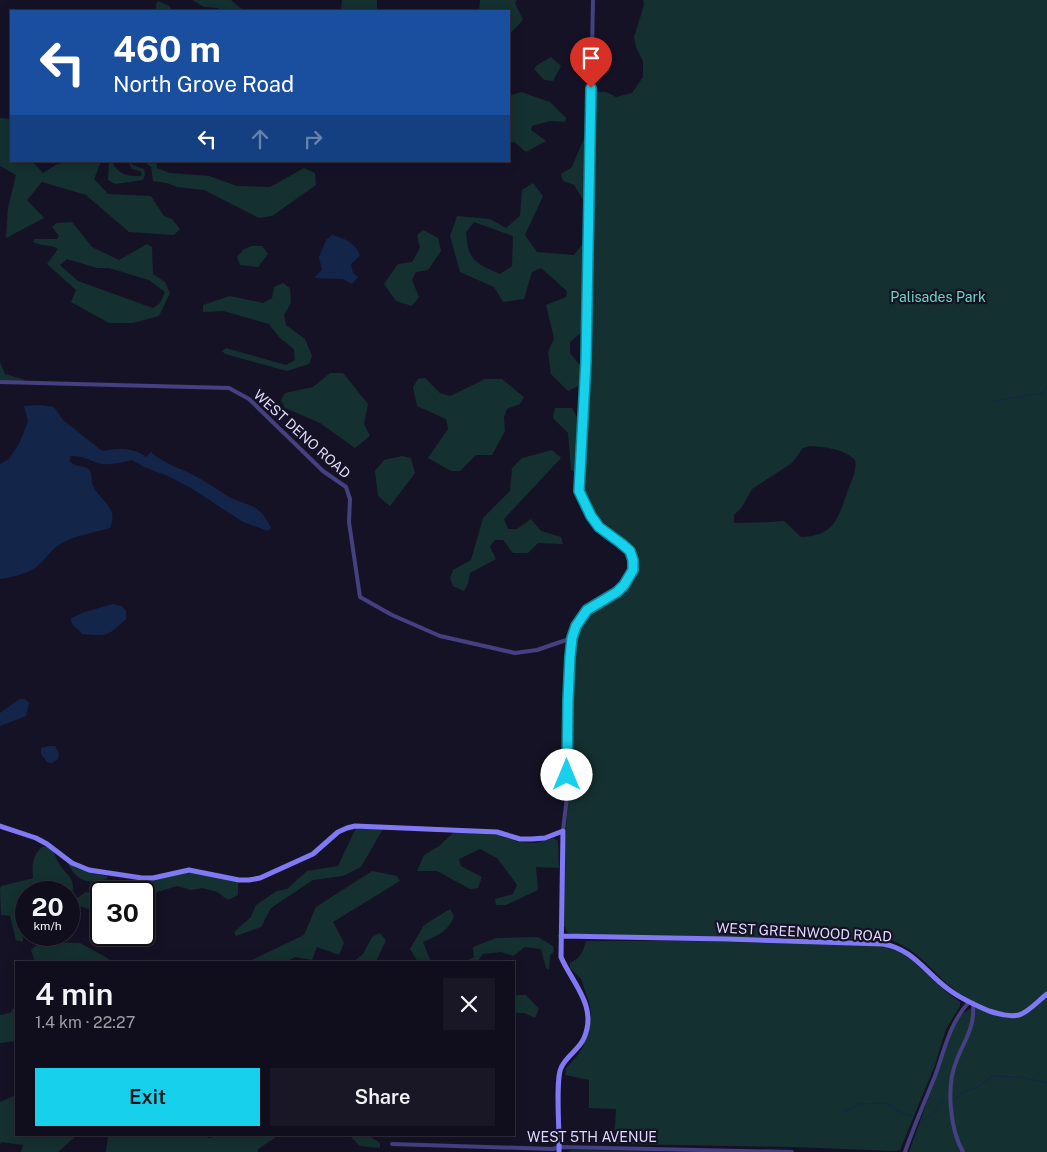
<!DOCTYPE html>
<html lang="en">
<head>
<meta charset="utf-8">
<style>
  :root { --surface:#100e1c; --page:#191725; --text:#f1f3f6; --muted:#9c9ca3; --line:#302e3b; --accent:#16d0ec }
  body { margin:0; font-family:"Public Sans",sans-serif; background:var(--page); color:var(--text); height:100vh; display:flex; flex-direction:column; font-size:19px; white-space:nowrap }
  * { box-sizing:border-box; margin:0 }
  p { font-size:16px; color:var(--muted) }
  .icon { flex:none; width:28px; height:28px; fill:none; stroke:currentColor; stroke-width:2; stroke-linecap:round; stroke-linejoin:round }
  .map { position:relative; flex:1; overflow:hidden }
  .details { position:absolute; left:15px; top:961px; width:500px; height:175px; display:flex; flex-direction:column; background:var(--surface); border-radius:0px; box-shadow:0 2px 12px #0003,0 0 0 1px var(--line) }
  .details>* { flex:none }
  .hud { position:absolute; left:10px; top:10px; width:500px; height:152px; border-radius:0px; box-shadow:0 2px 12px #0003,0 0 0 1px var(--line); background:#1a4fa0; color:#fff; overflow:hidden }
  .speed { position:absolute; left:15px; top:881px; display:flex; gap:10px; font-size:25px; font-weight:700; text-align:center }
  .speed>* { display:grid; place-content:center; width:65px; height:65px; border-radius:50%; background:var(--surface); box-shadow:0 2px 12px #0003,0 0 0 1px var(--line); line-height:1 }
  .speed small { font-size:12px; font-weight:400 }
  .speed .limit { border:2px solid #111; border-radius:8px; background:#fff; color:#111 }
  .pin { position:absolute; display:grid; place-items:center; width:42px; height:42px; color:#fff; margin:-51px -21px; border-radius:50% 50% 50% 0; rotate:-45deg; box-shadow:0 0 5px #0007 }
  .pin .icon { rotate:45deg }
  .me { position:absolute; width:55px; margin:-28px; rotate:0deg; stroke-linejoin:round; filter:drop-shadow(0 0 4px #0008) }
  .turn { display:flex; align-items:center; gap:18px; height:105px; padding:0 20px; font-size:22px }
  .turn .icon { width:65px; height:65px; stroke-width:2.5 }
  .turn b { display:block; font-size:35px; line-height:42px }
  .lanes { display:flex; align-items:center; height:48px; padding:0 20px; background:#0003; justify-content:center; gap:25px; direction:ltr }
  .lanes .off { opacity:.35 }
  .round { display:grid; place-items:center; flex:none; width:52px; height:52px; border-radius:0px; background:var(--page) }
  .overview { display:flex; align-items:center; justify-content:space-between; height:85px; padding:0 20px }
  h1 { font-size:30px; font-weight:600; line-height:38px }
  .primary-button { display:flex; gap:10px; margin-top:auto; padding:10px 20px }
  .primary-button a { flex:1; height:58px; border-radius:0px; background:var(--accent); color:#111; font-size:20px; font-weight:600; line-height:58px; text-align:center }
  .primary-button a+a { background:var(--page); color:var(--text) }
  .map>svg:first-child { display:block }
</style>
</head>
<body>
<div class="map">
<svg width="1047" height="1152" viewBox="0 0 1047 1152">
  <rect width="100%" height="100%" fill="#161226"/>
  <path fill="#153030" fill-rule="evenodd" d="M192,0H231L244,11H222L217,8L204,7Z
    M342,0H377V11H341Z
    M480,0H517L515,3L523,20L509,35V11H479Z
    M643,0H1047V1152H909L955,1024L962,1014L978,1004C969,999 959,994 951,987C932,971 914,946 889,940L571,934L568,933L564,926V860L569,784L572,659L582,623L586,617L594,607L605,602L632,580L637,571L640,560L636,548L594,515L584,495L582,476L591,330L595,92H606L616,97L632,93L643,77V61L636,47L634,37L644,5ZM810,446C826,447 844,449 855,460C857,472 852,479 848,490C838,518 835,536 801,537L784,521L770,522L734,523V515L742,507L752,489L792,463L803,448Z
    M158,1L169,6L172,11H156V4Z
    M551,57L561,66L553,81L544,80L534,69L537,65Z
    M521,92L550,102L566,118L565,122L550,121L532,126L531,130L546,141L526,152L514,142L509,144V96Z
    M0,118L11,119V161H32L43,173L57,164L76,161H99L101,162L94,179L108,194L151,196L164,216L172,219L180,229L174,235L129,232L86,195L42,182L27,200L44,218L6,238L8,208L16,175L0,166Z
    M587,131L585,203L574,185L563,181L561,174L572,167Z
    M109,161H114L113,164C118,174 130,177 141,176L142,173L140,171L132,169L128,161H131L132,165L144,169L145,174L143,180L115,184L108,180Z
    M143,161H156L157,168L170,173L209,176L237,186L270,187L304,168L315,173L316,185L272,216L259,218L204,190L177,187L167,183L153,181L151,167Z
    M533,183L543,196L525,235L537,252L574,255L584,242L582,332L570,342V353L581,367L582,384L568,391L551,374L548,352L554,338L546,305L566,297L567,291L541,268L532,272L524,299L503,302L494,287L460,272L450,236L457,216L490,219L506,228L520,216L522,190ZM474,222L513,236L512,266L500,274C475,263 468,261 466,232Z
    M72,222L92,247L119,260L147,244L152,247L153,274L165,282L170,293L159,316L133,323H109L71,302L76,290L47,264L58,249C52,244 42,247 33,242L34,239H57L59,236L52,227L57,223ZM67,259L97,268H109L149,280L165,292L160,303L153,308L78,281L60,265Z
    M423,230L438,238L441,251L428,270L416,272L412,280L419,297L412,306L396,301L384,284L398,264L412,262L420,248L417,235Z
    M251,246H262L268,254L258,267L240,265L237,257L243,250Z
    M283,283L290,288L291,303L284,315L286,325L305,339L312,356L309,364L287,371L225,354L222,351L226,348L286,365L295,360L294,349L280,338L269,324L223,311L203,312V305L230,296L263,303L272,298L274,287Z
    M0,362L5,374L25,380L24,382L0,381Z
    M330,373H343L368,404L364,424L370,436L355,448L320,423L285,408L281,400L285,393L313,387Z
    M425,378L440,393L450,396L485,379H502L524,397L520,404L507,409L504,417L505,431L492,455H476L460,471H451L428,458L448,429L446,419L417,406L413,387L418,379Z
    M555,408H572L579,421L576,473L571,470L568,433L553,418Z
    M552,450L561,458L504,519L508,529H517L531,519L541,531L561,537L563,544L538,543L528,553H513L503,540H495L490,547L496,559L470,573L468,584L464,591L453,586L450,578L453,570L471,560L483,518L510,491L512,468L522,458Z
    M402,456L411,458L415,473L390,506L378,496L375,471L384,460Z
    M356,828L383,829L361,867L343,876L313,880L271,908L261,927L236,936L234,932L251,917L256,905L277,891L287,889L307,871L338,866Z
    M454,832L500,835L518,842L535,843L554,838L558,841L559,868L536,867L538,890L506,905H496L495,899L513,894L517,885L497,858L480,849L459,859L461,866L482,877L478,888L470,889L437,871H417L424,855L439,846Z
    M42,847H49C55,851 54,854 57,860C64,875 81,880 69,899V892H63L64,891L47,890V892H26V919L22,918L23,942L16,940L10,916L1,915L0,888L1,886L33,878C32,865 32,856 42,847Z
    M67,862L76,868L107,876V879C89,885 76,881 67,862Z
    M372,871L397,876L400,881L333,922L344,943L339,955L317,947L312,960L295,957L286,962H248L304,935L316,907Z
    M188,872L202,874L238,882V895L228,900L217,892L202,888L191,890L177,886L154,893L138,892L135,887L136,880L150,881Z
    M86,892L100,896V906L89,909L79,906L70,912L69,908L74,900Z
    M450,909L454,916C449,931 437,936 423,942L431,962H418L410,949L424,925Z
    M380,933L386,940L376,962H353L363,954L372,937Z
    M538,937L553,946L554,952L550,955L549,970L546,968L541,949L525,947L513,956L501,952L483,954L477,962H464L474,957L473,947L496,938Z
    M586,941H694L882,946L905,954L945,991L960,1002V1006L946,1029L935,1065L900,1150L895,1151L793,1147L614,1144L616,1109L589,1108V1080L565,1075L566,1068L578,1055L583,1047L591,1016L590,1005L581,979L570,968V963C581,958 583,951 586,941Z
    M40,942L80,943L109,959V962H35L31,950Z
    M514,995H526L539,1009L535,1018L524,1013H514Z
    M16,1005V1041L0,1043V1015L10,1013Z
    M16,1095V1135H203L209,1138L223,1135H279L258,1149V1152H106L108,1136L77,1135L58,1152H21L23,1145L1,1142L0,1145V1102Z
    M345,1135H368L380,1143V1148L360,1146L350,1136Z
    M572,1150L680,1152H568Z"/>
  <path fill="#132649" d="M332,235C344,238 356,243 360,256L351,264L353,273L358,277L352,284L343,279L314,278L322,270L319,257L326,240Z
    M40,405L54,407L63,420L102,451C118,448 133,447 146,457L151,452C165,465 179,467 195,476C207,482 217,490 229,497C250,507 259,503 271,528L268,531L243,522L191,488L168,476L144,467L132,460C123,462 113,465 103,464C91,462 84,455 71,456L69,461C75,467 80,465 87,468C94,472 90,481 93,486C101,502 119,507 110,528C93,533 75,535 59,545C51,550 46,558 40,564C29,574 13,577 0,579V464L9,459L20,442L28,421L24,406Z
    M113,604L122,606L126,611V619C106,637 109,636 82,634C77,627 71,627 71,618L85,612Z
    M20,699H25L29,703L26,716L0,726V713Z
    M49,746H55L59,754L58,759L52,763L47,762L41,754V748Z
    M56,882L63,884V892H47L50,884Z"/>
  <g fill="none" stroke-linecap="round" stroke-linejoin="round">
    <path stroke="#132649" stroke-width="1" d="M995,401L1042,393L1047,387
      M954,1101L962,1092L976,1088L992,1076L1021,1077L1047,1083
      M842,1113L859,1104L883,1103L891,1105L895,1110L914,1117
      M922,1120L932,1115L942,1101H947"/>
    <path stroke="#454081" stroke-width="4" d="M0,382L229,388L249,399L323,471L346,487L350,499L349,522L360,597L392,615L440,636L515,653L537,650L572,638
      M563,831L567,796L568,700L569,657L572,638L576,626L587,610L617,592L624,585L633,570V560L630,551L622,544L599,527L591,516L579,491L586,361L593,0
      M392,1144L553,1149L559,1147L792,1152
      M905,1152C914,1126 925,1101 935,1076C945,1049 949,1024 969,1002
      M963,1152C950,1129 946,1087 956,1062C964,1040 975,1029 973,1004"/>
    <path stroke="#7f79f4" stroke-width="5" d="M0,826L36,838L47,844L72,863L89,870L142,878H153L189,870L239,880H249L260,878L313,854L338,832L347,828L355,826L497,832L520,839H532L545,838L563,831L561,957C572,983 598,1006 584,1038C579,1050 566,1056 561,1068C555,1081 560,1134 559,1152
      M561,936L726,939L883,944C913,949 925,972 948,989C961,999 975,1005 989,1011C999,1014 1009,1017 1019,1015C1029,1012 1039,1000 1047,994"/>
  </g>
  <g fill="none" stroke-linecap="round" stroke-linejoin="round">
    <g stroke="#0e8799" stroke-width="12">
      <path id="route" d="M567,775L568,700L570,657L572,638L576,626L587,610L617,592L624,585L633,570V560L630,551L622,544L599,527L591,516L579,491L586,361L591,88"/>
    </g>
    <use href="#route" stroke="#16d0ec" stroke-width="9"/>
  </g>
  <g text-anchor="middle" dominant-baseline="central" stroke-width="4.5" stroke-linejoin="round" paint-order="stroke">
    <g font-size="14" fill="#6bd7bf" stroke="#161226">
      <text x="938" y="297">Palisades Park</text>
    </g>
    <g font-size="14" fill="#dfdafc" stroke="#161226">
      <text transform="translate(302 434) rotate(42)">WEST DENO ROAD</text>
      <text transform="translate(804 932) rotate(3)">WEST GREENWOOD ROAD</text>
      <text x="592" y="1137">WEST 5TH AVENUE</text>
    </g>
  </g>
</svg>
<div class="speed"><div>20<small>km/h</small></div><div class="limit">30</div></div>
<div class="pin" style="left:591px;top:88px;background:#d93025"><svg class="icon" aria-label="arrive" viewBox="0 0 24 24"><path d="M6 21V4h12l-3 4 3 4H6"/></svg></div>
<svg class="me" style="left:567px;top:775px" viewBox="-20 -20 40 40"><circle r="19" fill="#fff"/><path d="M0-13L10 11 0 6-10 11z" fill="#16d0ec"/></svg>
<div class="hud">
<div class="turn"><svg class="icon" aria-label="left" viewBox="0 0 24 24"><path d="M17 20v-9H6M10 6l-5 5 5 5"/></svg><div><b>460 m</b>North Grove Road</div></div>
<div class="lanes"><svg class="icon" aria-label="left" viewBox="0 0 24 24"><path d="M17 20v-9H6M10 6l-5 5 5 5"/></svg><svg class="icon off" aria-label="ahead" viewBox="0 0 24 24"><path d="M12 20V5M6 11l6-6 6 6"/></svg><svg class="icon off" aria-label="right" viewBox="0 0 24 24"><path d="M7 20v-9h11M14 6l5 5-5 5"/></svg></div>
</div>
<section class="details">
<div class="overview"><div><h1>4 min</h1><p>1.4 km · 22:27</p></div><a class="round"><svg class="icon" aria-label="close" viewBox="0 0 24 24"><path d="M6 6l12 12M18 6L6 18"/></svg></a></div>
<div class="primary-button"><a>Exit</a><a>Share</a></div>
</section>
</div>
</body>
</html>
